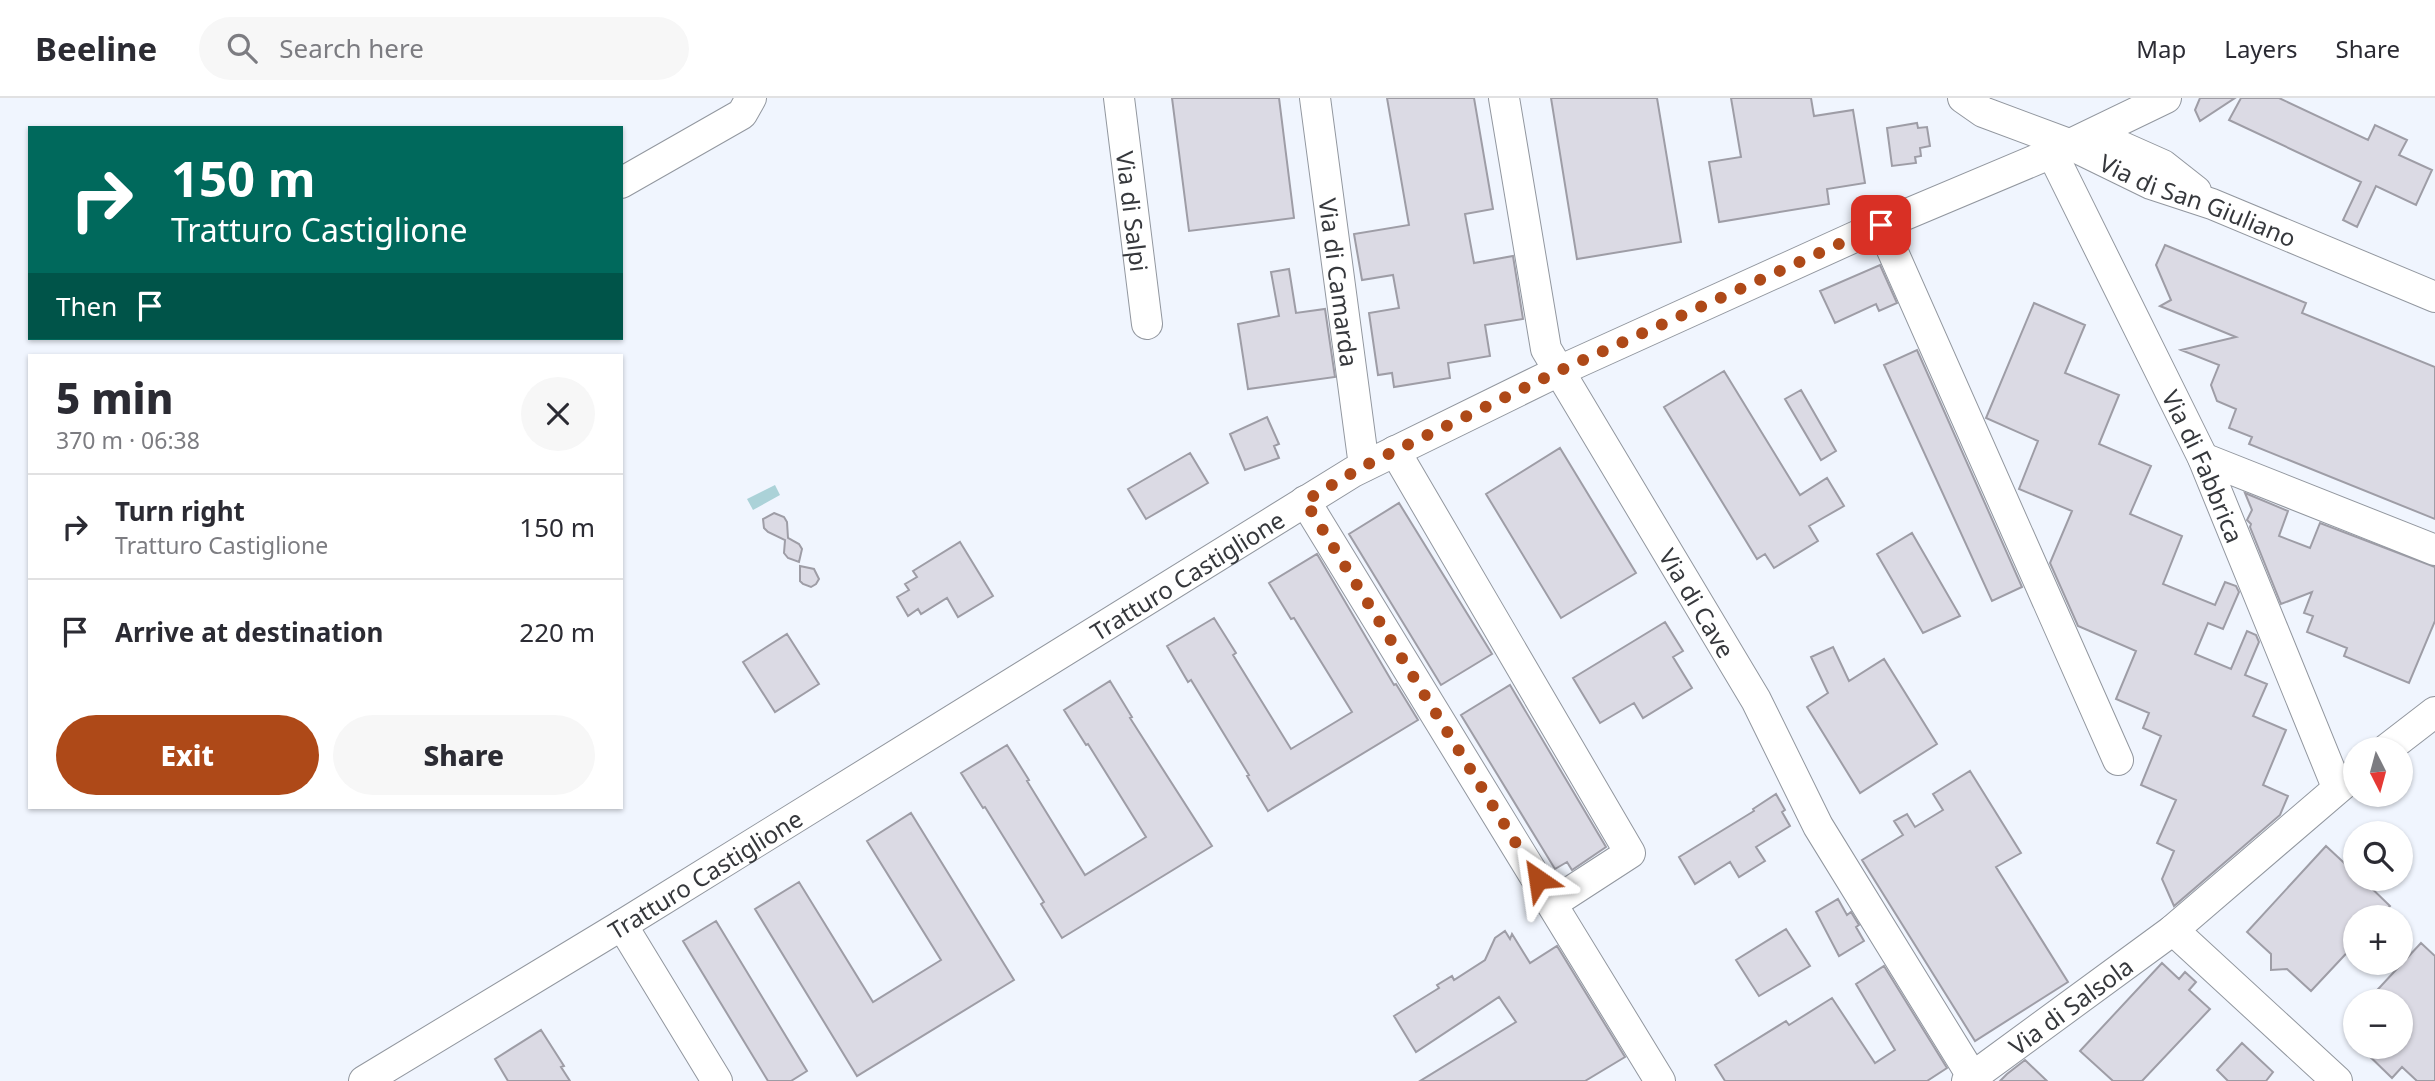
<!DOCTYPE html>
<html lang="en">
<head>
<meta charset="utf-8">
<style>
  :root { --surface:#fff; --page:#f7f7f7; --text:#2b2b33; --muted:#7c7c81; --line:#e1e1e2; --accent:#ae4918 }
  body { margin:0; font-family:"Noto Sans",sans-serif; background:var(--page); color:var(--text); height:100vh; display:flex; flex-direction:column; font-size:26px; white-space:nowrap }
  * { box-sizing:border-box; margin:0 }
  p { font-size:23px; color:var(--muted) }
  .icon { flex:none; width:38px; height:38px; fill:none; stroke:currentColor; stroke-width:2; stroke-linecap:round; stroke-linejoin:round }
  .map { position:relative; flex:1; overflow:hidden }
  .details { position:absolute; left:28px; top:256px; width:595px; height:455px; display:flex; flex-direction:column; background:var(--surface); border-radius:0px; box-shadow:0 2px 5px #0004 }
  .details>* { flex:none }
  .hud { position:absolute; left:28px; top:28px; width:595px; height:214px; border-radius:0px; box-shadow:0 2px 5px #0004; background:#00695c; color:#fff; overflow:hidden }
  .needle { width:46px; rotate:174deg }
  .tools { position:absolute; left:2343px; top:639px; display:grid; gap:14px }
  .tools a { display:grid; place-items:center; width:70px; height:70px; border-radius:50%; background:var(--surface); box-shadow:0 2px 5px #0004; font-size:35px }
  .pin { position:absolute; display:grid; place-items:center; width:60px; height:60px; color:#fff; margin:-30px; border-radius:14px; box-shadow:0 4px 10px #0006 }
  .me { position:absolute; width:77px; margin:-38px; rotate:328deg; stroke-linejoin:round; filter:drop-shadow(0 0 5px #0008) }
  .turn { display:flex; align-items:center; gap:24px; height:147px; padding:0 28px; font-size:32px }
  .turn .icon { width:91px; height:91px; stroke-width:2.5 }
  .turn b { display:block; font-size:49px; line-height:60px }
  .then { display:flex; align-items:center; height:66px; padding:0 28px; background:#0003; gap:14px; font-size:26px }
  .round { display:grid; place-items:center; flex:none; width:74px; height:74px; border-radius:37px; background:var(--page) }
  .summary { display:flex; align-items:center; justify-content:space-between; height:119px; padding:0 28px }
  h1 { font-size:42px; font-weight:800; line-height:52px }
  .primary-button { display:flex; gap:14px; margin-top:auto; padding:14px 28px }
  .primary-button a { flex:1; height:80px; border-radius:42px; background:var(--accent); color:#fff; font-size:28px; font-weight:800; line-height:80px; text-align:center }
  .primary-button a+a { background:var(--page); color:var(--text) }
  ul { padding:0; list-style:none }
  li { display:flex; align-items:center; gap:21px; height:105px; padding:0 28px; border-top:2px solid var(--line) }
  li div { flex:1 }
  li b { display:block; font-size:26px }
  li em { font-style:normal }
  header { display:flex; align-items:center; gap:42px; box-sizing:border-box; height:98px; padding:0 35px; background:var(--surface); border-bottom:2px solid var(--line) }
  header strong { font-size:33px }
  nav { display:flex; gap:38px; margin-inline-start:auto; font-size:24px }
  .search { width:490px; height:63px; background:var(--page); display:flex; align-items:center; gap:18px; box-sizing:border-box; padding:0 24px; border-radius:38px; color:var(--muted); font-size:26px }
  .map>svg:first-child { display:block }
</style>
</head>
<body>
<header>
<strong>Beeline</strong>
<div class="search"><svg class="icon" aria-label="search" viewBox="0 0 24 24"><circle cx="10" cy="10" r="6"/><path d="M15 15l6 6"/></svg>Search here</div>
<nav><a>Map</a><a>Layers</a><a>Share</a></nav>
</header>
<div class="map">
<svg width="2435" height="983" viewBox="0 0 2435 983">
  <rect width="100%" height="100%" fill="#f0f5fe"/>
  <path fill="#abd2d8" d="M775,387L780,397L753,412L747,401Z"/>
  <path fill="#dbdae4" stroke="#9e9da6" stroke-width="2" d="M1172,0H1279L1294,120L1189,133Z
    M1387,0H1474L1493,111L1465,116L1474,165L1513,158L1523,221L1485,227L1490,258L1448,265L1450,280L1394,289L1392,275L1378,277L1369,215L1399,210L1393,177L1362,182L1354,136L1409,127Z
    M1551,0H1657L1681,144L1577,161Z
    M1731,0H1811L1814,18L1853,12L1865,85L1827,91L1829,106L1719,124L1709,64L1741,59Z
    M2200,0H2235L2200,23L2195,12Z
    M2241,0H2279L2368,42L2375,27L2407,42L2399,57L2432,72L2416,107L2376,88L2357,129L2343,122L2361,84L2229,22Z
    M1917,25L1918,30L1927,29L1930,48L1920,50L1921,58L1915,59L1916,65L1892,68L1887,30Z
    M2165,147L2306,205L2302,215L2435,269V421L2249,346L2252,339L2229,330L2236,311L2217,303L2211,287L2219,267L2181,252L2236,239L2160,208L2171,202L2156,167Z
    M1880,167L1897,205L1879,213L1876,206L1835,225L1820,193Z
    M1289,171L1296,215L1325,211L1335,279L1248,291L1238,226L1279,218L1271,174Z
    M2034,205L2085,227L2065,275L2119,297L2099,346L2151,368L2130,416L2182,438L2163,486L2215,507L2225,484L2236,488L2239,494L2223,531L2208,525L2195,556L2231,571L2247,533L2256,537L2259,544L2245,577L2267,586L2253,618L2286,632L2263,687L2288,698L2280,717L2174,808L2162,781L2174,753L2157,745L2176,702L2141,687L2161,638L2143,630L2149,615L2116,601L2136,553L2078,528L2050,465L2072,413L2019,391L2038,343L1986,320Z
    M1917,252L2022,489L1992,503L1884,267Z
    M1724,273L1800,397L1827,380L1844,408L1809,428L1818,443L1774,470L1765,456L1757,461L1664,309Z
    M1801,292L1836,353L1821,362L1785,301Z
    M1267,319L1279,346L1274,348L1279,360L1245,372L1230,336Z
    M1560,350L1636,475L1561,520L1486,396Z
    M1190,355L1208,385L1146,421L1128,391Z
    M2245,395L2288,413L2279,438L2310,450L2320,425L2435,469V523L2409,585L2344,558L2347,550L2307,534L2313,518L2304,515L2312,494L2281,506L2250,429L2251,426L2247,422L2252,412Z
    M1399,405L1492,556L1441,587L1349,436Z
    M774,415L784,419L787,424L788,440L799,446L802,451L799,464L788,460L784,455L785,442L768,434L764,430L763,421Z
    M1912,435L1960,518L1923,535L1877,456Z
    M960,444L993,498L958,519L947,500L921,516L918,511L908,518L897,499L909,492L905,486L917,479L913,473Z
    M1317,456L1394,587L1396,586L1418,622L1268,713L1247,678L1249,677L1191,582L1188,584L1167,548L1214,520L1236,555L1233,557L1291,651L1352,614L1294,520L1291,521L1269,485Z
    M800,468L814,471L819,481L816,486L811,489L803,486L800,483Z
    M1665,524L1683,553L1673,559L1692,590L1643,620L1634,605L1600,625L1573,580Z
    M787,536L819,586L775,614L743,564Z
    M1833,549L1849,583L1884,561L1937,646L1860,695L1807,609L1828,595L1811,559Z
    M1110,583L1132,619L1130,620L1212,748L1062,840L1041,806L1044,804L985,709L983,710L961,675L1007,647L1029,682L1027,683L1085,777L1146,739L1088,646L1086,647L1064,612Z
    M1510,587L1606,749L1572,772L1567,764L1555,771L1461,617Z
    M1970,673L2021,755L1996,769L2068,884L1975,943L1862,762L1903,737L1894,723L1907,716L1915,729L1943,712L1933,696Z
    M1776,696L1785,712L1782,714L1790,728L1756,749L1765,763L1739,779L1730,764L1695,786L1679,759L1754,713L1753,711Z
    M911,715L1014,882L857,978L755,811L799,784L873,904L941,862L867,743Z
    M2326,748L2356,776V780H2361L2390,808L2379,819H2356V845L2311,893L2287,871L2271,872V856L2247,834Z
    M1838,801L1847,817L1851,814L1859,827L1856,829L1864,843L1839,858L1816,814Z
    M716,823L807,973L791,983H768L683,843Z
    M1786,831L1810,868L1759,898L1736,862Z
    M1505,833L1510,841L1512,836L1530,865L1557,848L1625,959L1585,983H1420L1516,924L1499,899L1416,954L1394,918L1439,890L1437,887L1452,878L1454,882L1485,862L1495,840Z
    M2421,845L2435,858V983H2417L2402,969L2392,980L2359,948H2401V903H2367Z
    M2162,865L2179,881L2185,874L2196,884L2189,892L2210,911L2142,983H2113L2080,953Z
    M1884,868L1947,970L1927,983H1725L1715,967L1786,923L1789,927L1832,900L1875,965L1895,952L1856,886Z
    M541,932L564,968L561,969L570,983H508L495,961Z
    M2242,945L2273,974L2266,983H2228L2217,972Z
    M2025,962L2047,983H2000L2007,976Z"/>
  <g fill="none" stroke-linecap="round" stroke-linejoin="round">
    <g stroke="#92979f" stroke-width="32">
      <g id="minor">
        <path id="s1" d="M1119,0L1147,226"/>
        <path id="s2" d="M1315,0L1364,368"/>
        <path id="s3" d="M1504,0L1546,251L1756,602L1818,728L1972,978"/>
        <path id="s4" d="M1963,0L1983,14L2069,46L2151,86L2212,106L2435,199"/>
        <path d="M2109,43L2163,67L2196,93"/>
        <path id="s5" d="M2052,55L2203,360L2337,689"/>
        <path d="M621,85L742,16L751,0"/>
        <path d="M1881,127L2118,662"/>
        <path d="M1395,353L1630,755L1553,805"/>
        <path d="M2203,360L2435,452"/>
        <path d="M1305,403L1660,983"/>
        <path d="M2387,651L2435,614"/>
        <path d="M622,827L717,983"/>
        <path d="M2173,832L2337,983"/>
        <path id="s6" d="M364,983L622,827L1353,374L1559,273L1881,127L2052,55L2166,0"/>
        <path id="s7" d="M1967,983L2173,832L2356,675"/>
      </g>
    </g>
    <use href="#minor" stroke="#fff" stroke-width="30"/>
  </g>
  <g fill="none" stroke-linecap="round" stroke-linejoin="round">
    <path stroke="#ae4918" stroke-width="12" stroke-dasharray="0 21.6" d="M1538,781L1305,403L1364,368L1559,273L1881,127"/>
  </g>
  <g text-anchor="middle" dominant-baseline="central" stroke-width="6" stroke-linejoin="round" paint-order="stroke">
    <g font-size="24" fill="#36383c" stroke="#fff">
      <text stroke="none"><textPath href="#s4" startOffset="257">Via di San Giuliano</textPath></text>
      <text stroke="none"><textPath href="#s1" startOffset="114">Via di Salpi</textPath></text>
      <text stroke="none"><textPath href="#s2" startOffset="186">Via di Camarda</textPath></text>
      <text stroke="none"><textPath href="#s5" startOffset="348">Via di Fabbrica</textPath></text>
      <text stroke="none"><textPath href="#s6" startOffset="966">Tratturo Castiglione</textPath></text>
      <text stroke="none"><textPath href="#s3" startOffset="550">Via di Cave</textPath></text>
      <text stroke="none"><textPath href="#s6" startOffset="399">Tratturo Castiglione</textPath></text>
      <text stroke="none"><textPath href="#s7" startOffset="128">Via di Salsola</textPath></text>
    </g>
  </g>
</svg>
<div class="tools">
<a><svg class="needle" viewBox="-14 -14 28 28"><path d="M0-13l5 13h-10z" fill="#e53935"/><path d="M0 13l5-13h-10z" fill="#7c7c81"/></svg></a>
<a><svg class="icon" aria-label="search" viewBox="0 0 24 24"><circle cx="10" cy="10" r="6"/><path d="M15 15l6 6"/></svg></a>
<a>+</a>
<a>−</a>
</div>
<div class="pin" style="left:1881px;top:127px;background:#d93025"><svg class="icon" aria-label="arrive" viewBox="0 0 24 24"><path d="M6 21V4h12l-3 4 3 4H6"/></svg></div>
<svg class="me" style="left:1538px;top:781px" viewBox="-20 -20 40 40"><path d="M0-17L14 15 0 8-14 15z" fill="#ae4918" stroke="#fff" stroke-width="4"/></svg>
<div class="hud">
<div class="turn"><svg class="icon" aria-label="right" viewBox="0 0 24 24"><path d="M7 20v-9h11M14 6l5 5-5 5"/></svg><div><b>150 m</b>Tratturo Castiglione</div></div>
<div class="then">Then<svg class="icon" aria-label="arrive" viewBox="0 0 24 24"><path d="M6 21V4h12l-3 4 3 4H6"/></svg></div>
</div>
<section class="details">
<div class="summary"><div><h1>5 min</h1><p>370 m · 06:38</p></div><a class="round"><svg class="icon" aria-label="close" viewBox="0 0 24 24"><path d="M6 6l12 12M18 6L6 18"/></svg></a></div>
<ul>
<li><svg class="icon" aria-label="right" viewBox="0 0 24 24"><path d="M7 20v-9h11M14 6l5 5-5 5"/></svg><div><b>Turn right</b><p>Tratturo Castiglione</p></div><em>150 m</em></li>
<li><svg class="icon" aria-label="arrive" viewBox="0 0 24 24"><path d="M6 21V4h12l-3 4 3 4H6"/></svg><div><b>Arrive at destination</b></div><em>220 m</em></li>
</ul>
<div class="primary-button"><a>Exit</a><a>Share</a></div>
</section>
</div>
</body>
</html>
